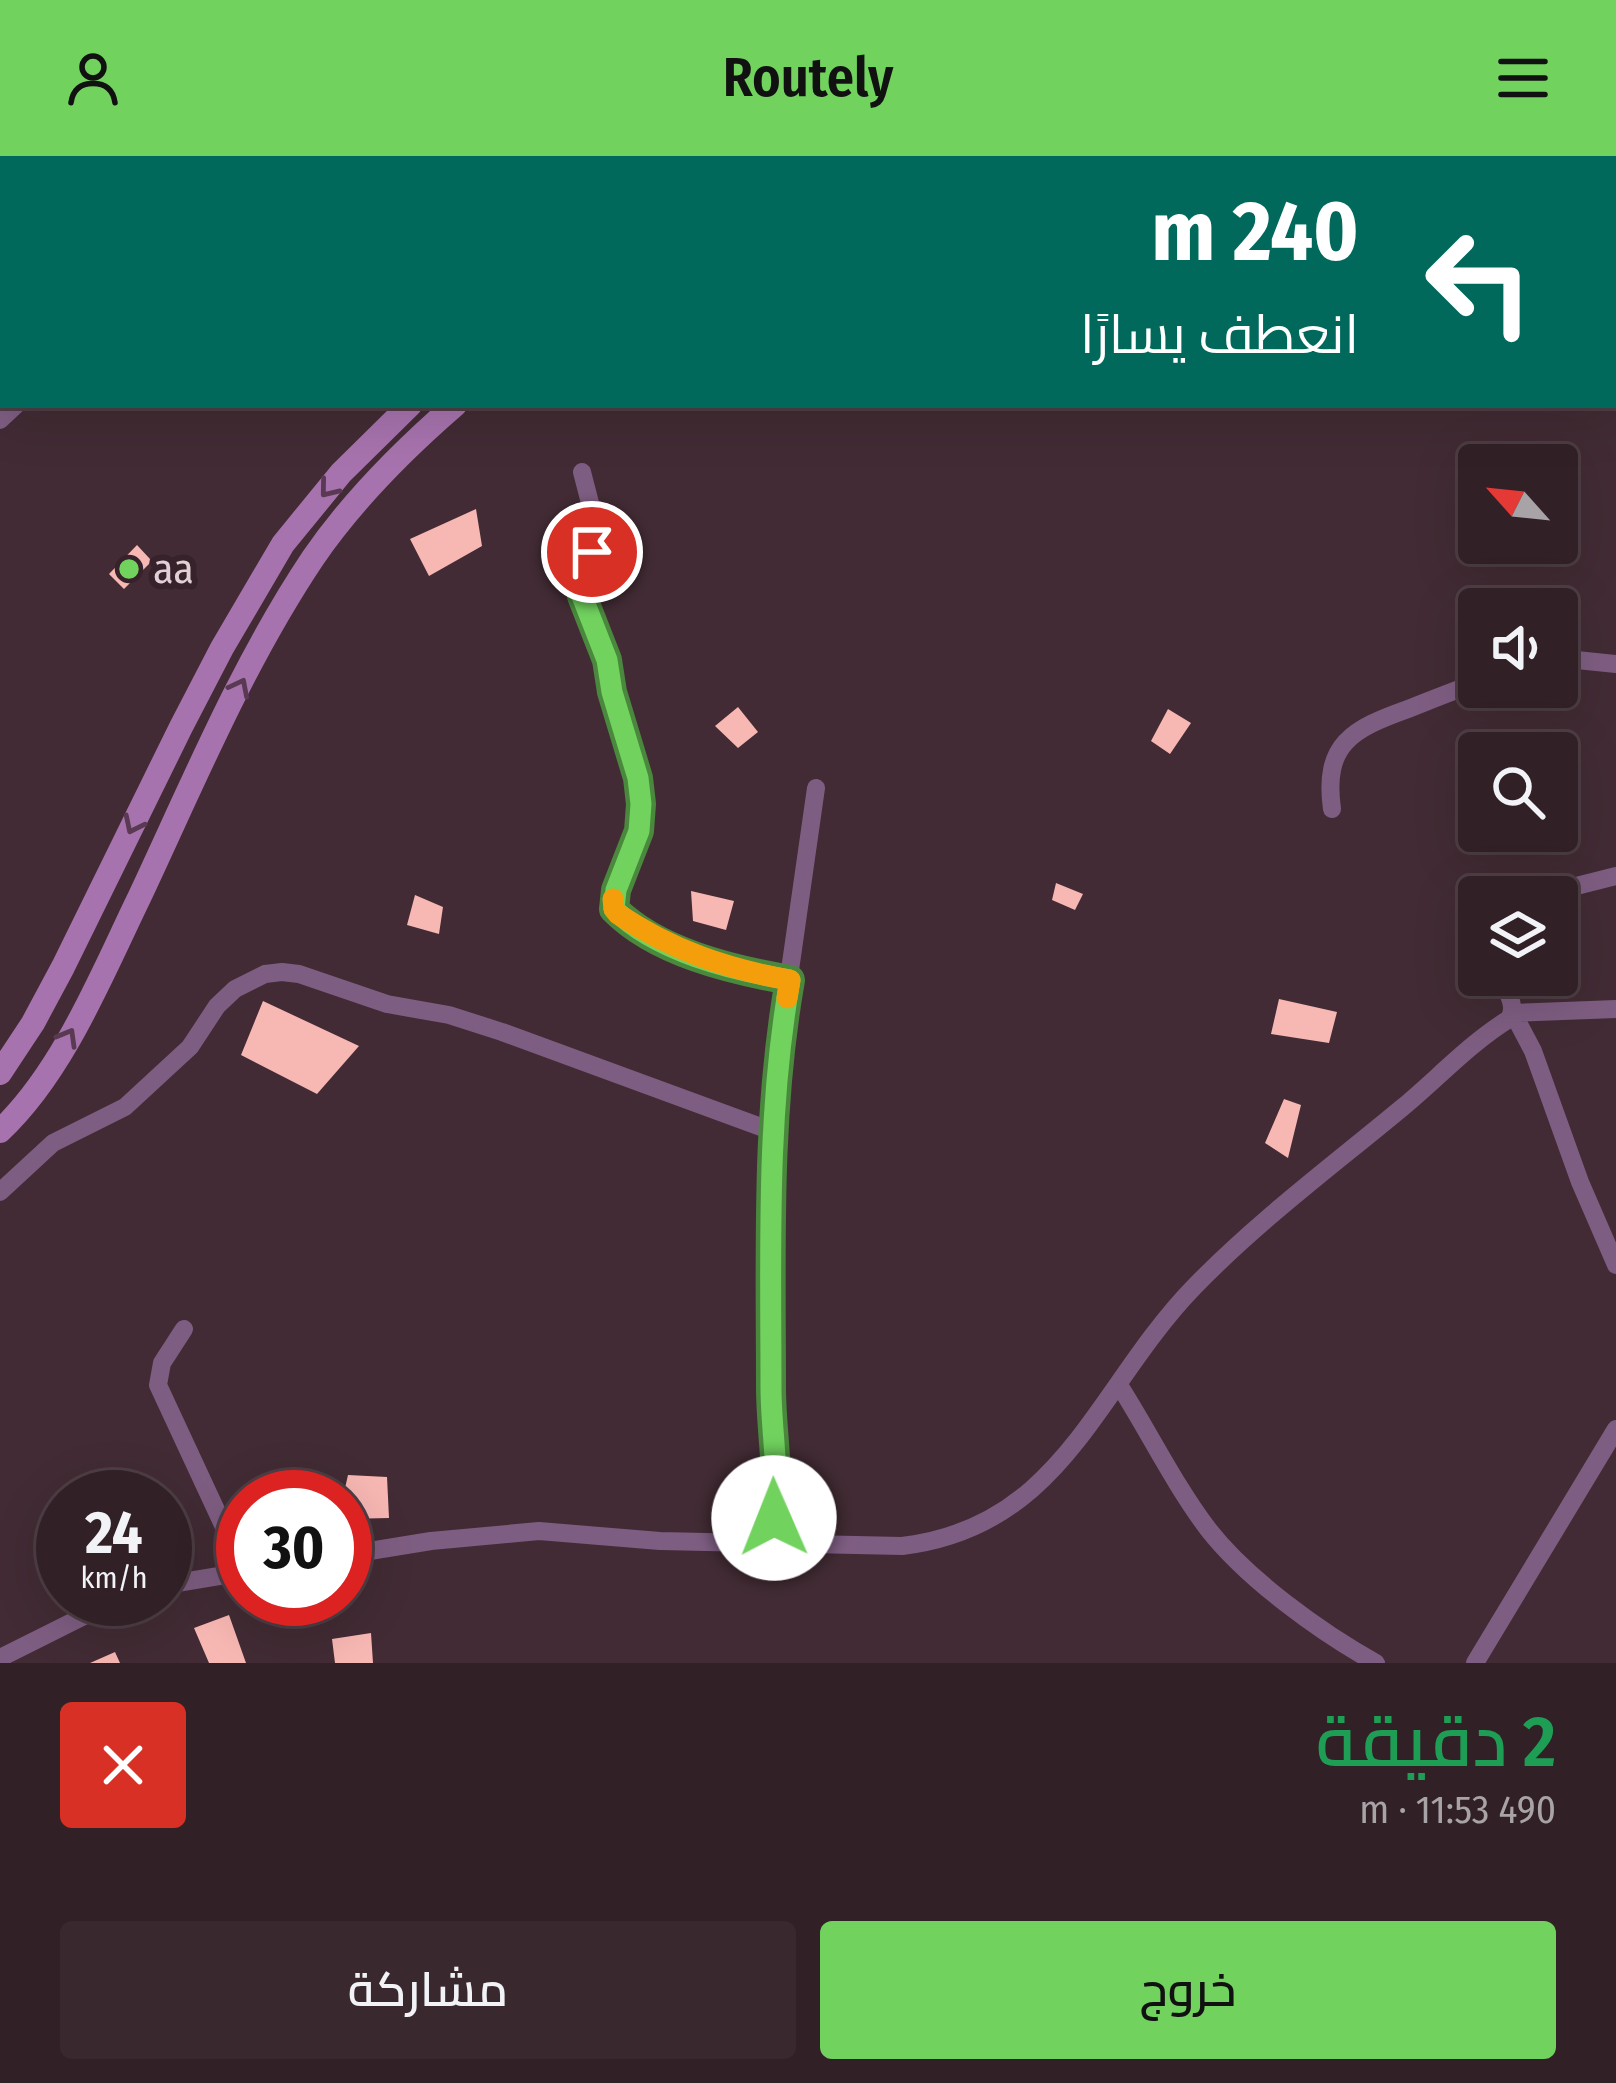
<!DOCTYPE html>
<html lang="ar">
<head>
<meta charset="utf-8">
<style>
  :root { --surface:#322027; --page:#3a282f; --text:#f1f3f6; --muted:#a8a3a7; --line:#4d3e44; --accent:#71d25e }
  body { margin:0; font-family:"Fira Sans Condensed",Cairo,sans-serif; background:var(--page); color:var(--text); direction:rtl; height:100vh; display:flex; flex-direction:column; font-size:45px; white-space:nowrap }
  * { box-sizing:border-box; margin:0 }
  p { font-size:39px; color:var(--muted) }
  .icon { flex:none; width:66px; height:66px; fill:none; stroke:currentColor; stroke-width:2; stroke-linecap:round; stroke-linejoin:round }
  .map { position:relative; height:1507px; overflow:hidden; direction:ltr }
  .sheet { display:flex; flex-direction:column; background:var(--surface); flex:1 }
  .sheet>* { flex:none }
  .top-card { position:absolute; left:0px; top:0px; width:1617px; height:252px; box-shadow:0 12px 48px #0002,0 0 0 3px var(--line); direction:rtl; background:#00695c; color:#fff; overflow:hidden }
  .needle { width:78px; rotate:297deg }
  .buttons { position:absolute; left:1458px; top:288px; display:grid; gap:24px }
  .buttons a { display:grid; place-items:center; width:120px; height:120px; border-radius:12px; background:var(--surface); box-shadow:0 12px 48px #0002,0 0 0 3px var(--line); font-size:60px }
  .speed { position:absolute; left:36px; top:1314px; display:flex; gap:24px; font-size:60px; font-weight:700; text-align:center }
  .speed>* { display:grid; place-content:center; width:156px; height:156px; border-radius:50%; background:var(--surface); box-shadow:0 12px 48px #0002,0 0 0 3px var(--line); line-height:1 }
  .speed small { font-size:30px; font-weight:400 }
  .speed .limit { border:18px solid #d22; background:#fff; color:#111 }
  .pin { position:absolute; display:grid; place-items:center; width:102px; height:102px; color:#fff; margin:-51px; border:6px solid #fff; border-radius:50%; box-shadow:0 3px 12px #0007 }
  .me { position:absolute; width:132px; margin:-66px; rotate:359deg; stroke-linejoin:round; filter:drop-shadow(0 0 9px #0008) }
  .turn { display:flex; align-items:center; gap:42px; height:252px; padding:0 60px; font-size:54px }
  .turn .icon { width:156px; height:156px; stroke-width:2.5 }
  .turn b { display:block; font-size:84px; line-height:102px }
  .round { display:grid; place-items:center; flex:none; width:126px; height:126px; border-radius:12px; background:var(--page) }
  .summary { display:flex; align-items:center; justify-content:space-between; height:204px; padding:0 60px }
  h1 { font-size:72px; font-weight:600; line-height:90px; color:#1e9e55 }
  .cta { display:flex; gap:24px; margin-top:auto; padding:24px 60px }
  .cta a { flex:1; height:138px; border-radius:12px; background:var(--accent); color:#111; font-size:48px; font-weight:600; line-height:138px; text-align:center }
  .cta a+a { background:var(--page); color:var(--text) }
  header { display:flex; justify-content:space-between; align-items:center; height:156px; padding:0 60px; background:var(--accent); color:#111; font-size:54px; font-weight:600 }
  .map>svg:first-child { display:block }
</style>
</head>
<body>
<header><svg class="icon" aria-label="menu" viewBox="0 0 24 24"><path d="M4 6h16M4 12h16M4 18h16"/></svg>Routely<svg class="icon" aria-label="person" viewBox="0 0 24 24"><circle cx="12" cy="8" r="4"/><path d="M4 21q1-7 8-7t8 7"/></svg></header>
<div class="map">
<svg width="1616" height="1507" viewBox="0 0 1616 1507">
  <rect width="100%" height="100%" fill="#422b34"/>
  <path fill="#f7b7b3" d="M476,353L482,390L429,420L410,383Z
    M137,389L150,403L149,408L124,433L109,418Z
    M738,551L758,576L738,592L715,570Z
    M1168,553L1191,567L1170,598L1151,585Z
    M1056,727L1083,738L1075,754L1052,744Z
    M691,735L734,745L726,774L693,765Z
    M415,739L443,751L439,778L407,769Z
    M1279,843L1337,856L1329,887L1271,878Z
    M263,845L359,890L317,938L241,899Z
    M1284,943L1301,949L1288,1002L1265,987Z
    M348,1319L387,1321L389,1362L345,1363L343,1341Z
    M229,1459L246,1507H209L194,1472Z
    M371,1477L373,1507H335L332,1483Z
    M115,1496L120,1507H90Z"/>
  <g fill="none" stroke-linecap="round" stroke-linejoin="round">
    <path stroke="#7e5d82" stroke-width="18" d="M283,3L286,0
      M0,264L16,249
      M582,316L597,374L596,386L583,427L582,440L607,504L620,567L638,622L641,648L639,675L615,734L614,753C655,796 733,814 790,824
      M1557,502L1616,508
      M1332,653C1323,588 1352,573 1408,553C1431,544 1455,534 1479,526
      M1533,741L1616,720
      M1513,857L1533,895L1580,1026L1616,1109
      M1513,857L1616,853
      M0,1036L53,987L125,951L190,891L217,850L235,833L265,818L282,816L299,818L387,848L449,859L502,876L772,975
      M184,1173L162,1207L158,1229L243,1412
      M1119,1229C1149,1276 1174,1328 1208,1373C1247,1423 1320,1476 1376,1507
      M756,1388L769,1372L776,1349L771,1263L772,975L783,863L816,632
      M345,1399L431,1385L539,1375L660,1385L902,1390C1063,1371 1096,1232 1194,1131C1258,1065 1332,1010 1403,951C1438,922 1470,887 1509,863C1518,849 1505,833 1499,819
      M165,1429L243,1416
      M0,1502L118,1443
      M1475,1507L1616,1273"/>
    <path stroke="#a773ae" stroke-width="24" d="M818,3L824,0
      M900,3L906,0
      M0,917L33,867L63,811L181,571L222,492L283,388L341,317L410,249
      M0,975C63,916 102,818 139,742C193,627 242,508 313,402C352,345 403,294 455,249"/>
  </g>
  <defs><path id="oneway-chevron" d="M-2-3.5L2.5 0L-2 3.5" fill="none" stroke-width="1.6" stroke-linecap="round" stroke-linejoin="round" transform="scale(3)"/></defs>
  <g stroke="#593a52">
    <use href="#oneway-chevron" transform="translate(328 333) rotate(129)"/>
    <use href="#oneway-chevron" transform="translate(240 531) rotate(-63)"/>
    <use href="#oneway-chevron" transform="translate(133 669) rotate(116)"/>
    <use href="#oneway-chevron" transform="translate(68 881) rotate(-60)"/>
  </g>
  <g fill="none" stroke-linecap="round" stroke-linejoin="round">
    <g stroke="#49883d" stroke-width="30">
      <path id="route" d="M592,396L585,417L582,440L607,504L612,536L638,622L641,648L639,675L616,734L614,753C656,796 732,814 790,824C766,959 771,1096 771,1232C771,1274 780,1320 774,1362"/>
    </g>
    <use href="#route" stroke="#71d25e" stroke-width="21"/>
    <path stroke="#f59e0b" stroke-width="21" d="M613,743L614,753L618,758C671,794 727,813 790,824L787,842"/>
  </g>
  <circle fill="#71d25e" stroke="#37212a" stroke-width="4.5" cx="129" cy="413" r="12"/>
  <g text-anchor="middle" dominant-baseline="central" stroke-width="12" stroke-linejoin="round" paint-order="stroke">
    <g font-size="42" fill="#e1d1d7" stroke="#37212a" text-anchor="start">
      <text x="153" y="413">aa</text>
    </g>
  </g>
</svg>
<div class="buttons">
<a><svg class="needle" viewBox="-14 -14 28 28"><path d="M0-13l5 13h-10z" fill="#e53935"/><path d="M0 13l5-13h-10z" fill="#a8a3a7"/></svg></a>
<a><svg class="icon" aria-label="sound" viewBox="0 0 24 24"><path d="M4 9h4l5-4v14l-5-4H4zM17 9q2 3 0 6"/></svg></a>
<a><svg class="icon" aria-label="search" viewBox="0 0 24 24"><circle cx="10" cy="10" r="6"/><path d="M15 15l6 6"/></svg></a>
<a><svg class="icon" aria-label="layers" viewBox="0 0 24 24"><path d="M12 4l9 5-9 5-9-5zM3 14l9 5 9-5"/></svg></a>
</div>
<div class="speed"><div>24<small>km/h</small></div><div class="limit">30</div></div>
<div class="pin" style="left:592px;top:396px;background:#d93025"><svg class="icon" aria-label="arrive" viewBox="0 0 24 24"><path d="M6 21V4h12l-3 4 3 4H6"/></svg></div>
<svg class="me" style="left:774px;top:1362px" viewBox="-20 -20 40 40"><circle r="19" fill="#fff"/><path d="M0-13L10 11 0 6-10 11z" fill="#71d25e"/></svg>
<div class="top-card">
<div class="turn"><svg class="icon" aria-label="left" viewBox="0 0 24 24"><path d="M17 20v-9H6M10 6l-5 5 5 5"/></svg><div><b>240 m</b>انعطف يسارًا</div></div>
</div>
</div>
<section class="sheet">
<div class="summary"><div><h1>2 دقيقة</h1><p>490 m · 11:53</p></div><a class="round" style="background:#d93025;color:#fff"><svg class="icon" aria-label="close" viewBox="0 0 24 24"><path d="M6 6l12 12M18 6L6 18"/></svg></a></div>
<div class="cta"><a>خروج</a><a>مشاركة</a></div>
</section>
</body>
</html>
